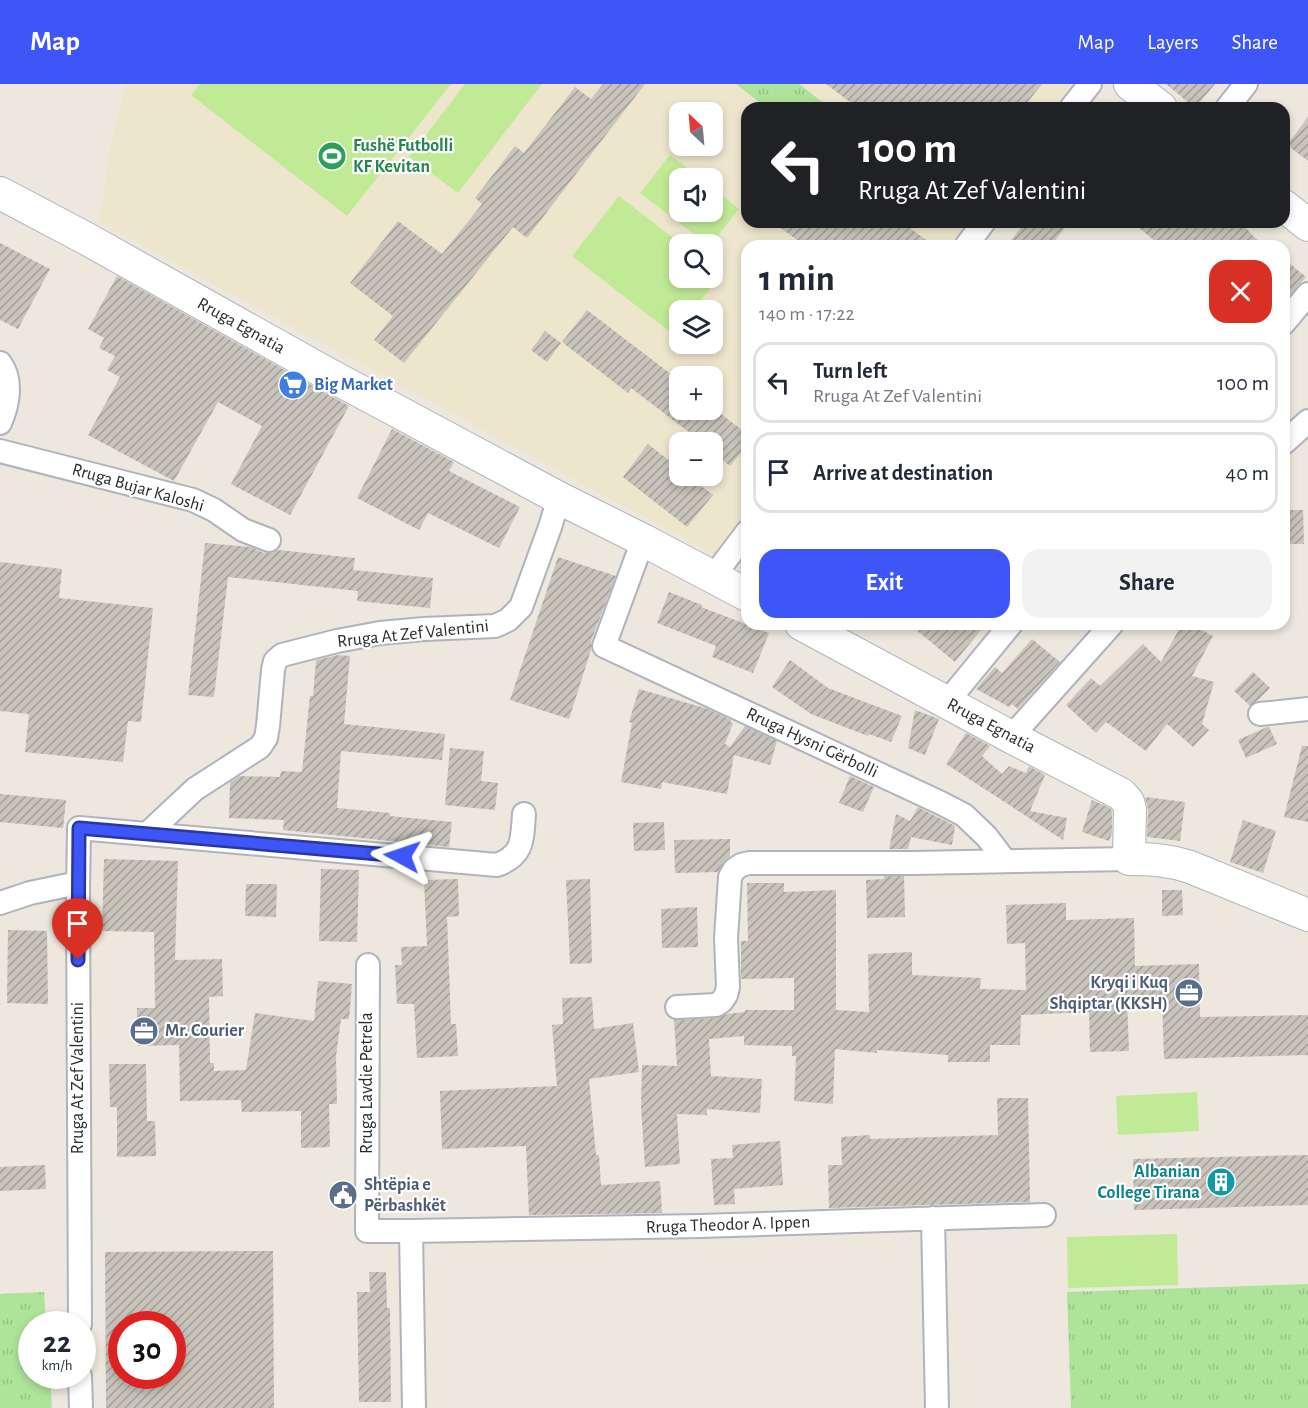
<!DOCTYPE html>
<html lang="en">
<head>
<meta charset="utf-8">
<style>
  :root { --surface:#fff; --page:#f2f2f3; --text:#1f2937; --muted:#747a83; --line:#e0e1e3; --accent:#3e55f8 }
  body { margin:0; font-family:"Alegreya Sans",sans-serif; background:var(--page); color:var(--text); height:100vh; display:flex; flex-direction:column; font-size:22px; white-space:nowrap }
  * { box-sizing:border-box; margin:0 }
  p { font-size:20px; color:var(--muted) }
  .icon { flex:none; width:33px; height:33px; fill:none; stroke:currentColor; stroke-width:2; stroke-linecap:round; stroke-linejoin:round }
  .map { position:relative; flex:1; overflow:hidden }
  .details { position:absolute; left:741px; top:156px; width:549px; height:390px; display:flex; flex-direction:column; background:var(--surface); border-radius:18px; box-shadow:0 3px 9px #0003 }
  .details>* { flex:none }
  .hud { position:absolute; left:741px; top:18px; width:549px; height:126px; border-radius:18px; box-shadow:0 3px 9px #0003; background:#202124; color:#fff; overflow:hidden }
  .needle { width:39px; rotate:334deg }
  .controls { position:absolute; left:669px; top:18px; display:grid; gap:12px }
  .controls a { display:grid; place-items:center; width:54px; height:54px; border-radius:12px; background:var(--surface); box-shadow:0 3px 9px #0003; font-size:30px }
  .speed { position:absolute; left:18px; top:1227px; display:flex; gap:12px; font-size:30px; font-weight:700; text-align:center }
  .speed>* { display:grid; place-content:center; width:78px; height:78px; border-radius:50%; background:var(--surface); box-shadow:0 3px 9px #0003; line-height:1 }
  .speed small { font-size:15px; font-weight:400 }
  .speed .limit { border:9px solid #d22; background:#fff; color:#111 }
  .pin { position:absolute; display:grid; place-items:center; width:51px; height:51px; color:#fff; margin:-62px -26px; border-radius:50% 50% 50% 0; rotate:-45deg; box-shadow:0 0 6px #0007 }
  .pin .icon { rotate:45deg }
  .me { position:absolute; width:66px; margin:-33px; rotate:275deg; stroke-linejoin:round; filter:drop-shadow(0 0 4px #0008) }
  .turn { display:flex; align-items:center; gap:21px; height:126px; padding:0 18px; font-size:27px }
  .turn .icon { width:78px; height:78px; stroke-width:2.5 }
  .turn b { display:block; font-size:42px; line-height:51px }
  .round { display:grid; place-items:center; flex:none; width:63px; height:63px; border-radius:18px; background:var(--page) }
  .headline { display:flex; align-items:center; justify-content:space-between; height:102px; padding:0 18px }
  h1 { font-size:36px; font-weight:700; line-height:45px }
  .primary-button { display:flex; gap:12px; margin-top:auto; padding:12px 18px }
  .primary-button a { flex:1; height:69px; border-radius:18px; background:var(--accent); color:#fff; font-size:24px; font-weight:700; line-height:69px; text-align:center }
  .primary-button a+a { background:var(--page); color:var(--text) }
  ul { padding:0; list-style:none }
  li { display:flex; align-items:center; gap:18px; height:81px; margin:0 12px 9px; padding:0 6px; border:3px solid var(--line); border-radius:18px }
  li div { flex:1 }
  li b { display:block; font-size:22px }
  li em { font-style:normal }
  header { display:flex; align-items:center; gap:36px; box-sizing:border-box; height:84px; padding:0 30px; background:var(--accent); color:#fff }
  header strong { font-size:28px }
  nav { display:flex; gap:33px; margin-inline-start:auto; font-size:21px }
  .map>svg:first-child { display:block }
</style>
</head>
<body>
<header>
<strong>Map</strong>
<nav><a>Map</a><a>Layers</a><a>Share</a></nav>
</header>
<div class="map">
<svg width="1308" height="1324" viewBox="0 0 1308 1324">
  <defs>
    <pattern id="park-tufts" width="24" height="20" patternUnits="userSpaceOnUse" patternTransform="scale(1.5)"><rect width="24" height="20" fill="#aee39a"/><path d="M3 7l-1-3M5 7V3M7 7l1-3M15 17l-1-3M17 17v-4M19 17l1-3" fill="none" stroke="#96c385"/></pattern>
    <pattern id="building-hatch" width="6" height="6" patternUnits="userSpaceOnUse" patternTransform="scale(1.5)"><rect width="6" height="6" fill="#c8c4bc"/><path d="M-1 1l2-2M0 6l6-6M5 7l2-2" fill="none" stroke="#a39f99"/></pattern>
  </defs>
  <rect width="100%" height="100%" fill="#ede7dd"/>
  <path fill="#eee5cd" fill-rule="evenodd" d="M126,0H1072L1054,24H747V138H967L949,162H747V428L714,471L99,138L112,54ZM680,28H712V62H680ZM680,94H712V128H680ZM680,160H712V194H680ZM680,226H712V260H680ZM680,292H712V326H680ZM680,358H712V392H680Z"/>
  <path fill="url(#park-tufts)" d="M736,0H799L830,24H767Z
    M1308,1200V1324H1071L1067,1208Z
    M44,1208L46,1240H32V1292H50L52,1324H0V1210Z"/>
  <path fill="#c1ea96" d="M200,0H451L347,132L191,11Z
    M465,0H542L458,109L409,73Z
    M670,71L700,94H680V128H712L713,104L739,125L711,160H707L640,109Z
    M619,112L681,160H680V194H712L713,185L721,191L693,226H680L679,244L674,251L572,172Z
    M1197,1008L1199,1047L1118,1051L1116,1012Z
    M1177,1150L1178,1201L1068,1204L1067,1153Z"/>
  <path fill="url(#building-hatch)" fill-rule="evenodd" d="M603,0H645L527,154L513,143L404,279L374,256L393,232L350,199L398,137L442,170L482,120L475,114L515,62L524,69L575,3L591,15Z
    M826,0H1042L1023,24H858Z
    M1166,0H1215L1195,24Z
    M1308,33V77L1287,61Z
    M773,138H902L934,162H805Z
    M1025,138H1069L1051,162H1007Z
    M1132,138H1240L1263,162H1161Z
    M0,159L50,185L18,245L0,236Z
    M1284,175L1306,193L1284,218Z
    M117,192L349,322L290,431L231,400L262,342L218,318L174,397L88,351L120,293L107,286L115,272L99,264L104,254L88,245Z
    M587,226L680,297V326H716L747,350V361L730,382L712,368V358H702L631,304L628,309L562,258Z
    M545,247L561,259L547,278L531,266Z
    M392,345L454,378L449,387L520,423L499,464L428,429L419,446L357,414Z
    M648,360L680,385V392H688L713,411L687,443L623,393Z
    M1284,426H1303L1304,460H1284Z
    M205,459L250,463L264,469H271L278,466L355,474L353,486L433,494L430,524L357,517L358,507L228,493L214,613L188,611Z
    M558,473L616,492L591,557V566L569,635L510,616Z
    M0,478L62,485L59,514L153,524L141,638L128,637L123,678L25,668L29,630L0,627Z
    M669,508L702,521L701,523L769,549L753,589L712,573L716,562L657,539Z
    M909,540H986L955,578Z
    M1182,540H1190L1213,552L1192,592L1214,598L1202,640L1209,646L1193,663L1167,640L1146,667L1106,638L1096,649L1066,621L1091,594L1100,602L1143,560L1161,578Z
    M1032,555L1060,578L1018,625L1012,620L1009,623L976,605L995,583L1002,589Z
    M338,571L350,572L344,640L445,650L442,676L341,667L337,724L390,729V732L452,738L449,763L283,746L284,736L229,734L230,698L240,692L280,693L281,687L302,688L310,612H313L316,576Z
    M790,576L828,604L902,632L891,658L869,650L868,652L811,630L772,603Z
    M1253,588L1270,604L1257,617L1250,622L1234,607Z
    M639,605L708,625L731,636L730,638L733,639L725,660L730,663L745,642L777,657L770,681L734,671L727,710L662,698L661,705L621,698L632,639L629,638Z
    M915,626L939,635L925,671L908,664Z
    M1267,643H1269L1277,660L1246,674L1238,656Z
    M966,649L990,662L982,672L1002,690L1009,682L1026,689L1029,682L1045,691L1030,727L1067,734L1063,756L946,680Z
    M1302,662H1308V738L1284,733Z
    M450,664L484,667L481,697L498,699L495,726L445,721Z
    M850,692L874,703L863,728L839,719Z
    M0,710L66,716L63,744L0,738Z
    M1145,713L1185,718L1180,757L1147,753L1148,725Z
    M1092,716L1110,724L1112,727V749L1109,757L1082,748Z
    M918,723L955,742L952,761L911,753L908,765H889L896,730L910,737Z
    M1243,736L1276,747L1263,789L1230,778Z
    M664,738L665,766L634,767L633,739Z
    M730,755V772L723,779L718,788L675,789L674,756Z
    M104,775L178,777L175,876L222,875L223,912L209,913L210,979H214V987L246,986L255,929L314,937L318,897L352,900L349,935H341L336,972L337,1020H329L330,1063L301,1064V1027L242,1028L241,1016L180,1017L179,961L138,962L137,924H155L154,848L102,847Z
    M321,785L359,786L357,858L319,857Z
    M884,792H904L905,833L867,834L866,796L884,795Z
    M458,795L459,832L447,833L451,940H456L458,972L417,974L414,920H397L395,881H402L401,863L427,862L424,796Z
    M590,795L592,879L570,880L566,796Z
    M747,799H784V808L836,806V926L869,928L868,870L912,868V891L981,894L980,905L1026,906L1025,859L1007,860L1006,821L1066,819V836L1134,834L1135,882L1199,880L1200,933L1308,931V971L1164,975L1162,914L1127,915L1129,967L1090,968L1089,928L1021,931L1020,961H990V978H948V971L877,966V969L835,965L833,1020L794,1017L796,972H792V962L744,961V952L709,955L711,992L762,995L760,1029L707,1025V1031L677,1030L680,1080L645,1083L641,1022L642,981L677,982L674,936L717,934L727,930L745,928V926H794V894L741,895V857H748Z
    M246,800H277L276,833L245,832Z
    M1162,806H1182L1183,831L1162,832Z
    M697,823L698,863L662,864L661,825Z
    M8,846L47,847L48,920L7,919Z
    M592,913L594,945L633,939L639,988L589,995L596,1071H599L601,1101L660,1097L662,1129L529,1131L526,1062L442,1065L440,1007L557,1002L552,941L563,940L562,914Z
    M109,980H146L147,1037H155L156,1072L117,1073V1023H110Z
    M997,1014H1028L1030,1118L829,1124L828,1081H842L841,1053L870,1051V1055L998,1051Z
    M780,1057L783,1101L734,1105L735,1120L714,1121L711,1075L733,1074L732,1061Z
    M1308,1071V1121L1134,1126L1133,1075Z
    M45,1081L46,1105L0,1107V1083Z
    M273,1167L274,1324H106L105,1168ZM122,1240H172V1292H122Z
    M369,1188H386L387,1224H390L391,1318H359L357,1208H370Z"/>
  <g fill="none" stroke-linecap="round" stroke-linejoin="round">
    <g stroke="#b1b2be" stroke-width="26">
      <path id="street" d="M1071,24L1090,0
        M1227,24L1246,0
        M966,162L984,138
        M1284,239L1308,210
        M0,279C13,296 8,321 0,339
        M1284,359L1308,337
        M0,367L193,416L214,426L243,446L269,456
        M643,456L604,562L941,719L964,731L987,753L1005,777
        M713,493L747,448
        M947,618L1011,540
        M1260,630L1308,625
        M1011,653L1112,540
        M147,750L195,705L260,663L266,654L268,642L273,586L275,577L282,571L337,557L380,549L424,545L495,542L508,536L521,523L550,443L559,414
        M0,819L30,809L78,799
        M368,881L367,1147H411L700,1142L1044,1131
        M677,923L716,921L722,917L726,911L728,903L726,854L730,793L734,786L741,781L749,779H914L1129,775
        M933,1134L937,1324
        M411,1147L414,1324
        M80,1240L78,808L79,744L497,781C524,771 522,755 524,730
        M80,1292L81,1324"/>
    </g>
    <g stroke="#b1b2be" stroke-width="34">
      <path id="secondary" d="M1130,0L1161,24
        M0,109L87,155L326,289L559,414L643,456L747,511
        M1284,122L1308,141
        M801,540L1011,653L1121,710L1128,718L1130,725L1129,775C1152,775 1168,776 1190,783L1308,831"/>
    </g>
    <use href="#street" stroke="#fff" stroke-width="22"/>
    <use href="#secondary" stroke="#fff" stroke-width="32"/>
  </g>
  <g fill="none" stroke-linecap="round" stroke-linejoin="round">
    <g stroke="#2837a1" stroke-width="15">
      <path id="route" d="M78,876L79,744L402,772"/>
    </g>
    <use href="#route" stroke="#3e55f8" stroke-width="10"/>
  </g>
  <defs>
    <g id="stadium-disc" transform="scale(1.5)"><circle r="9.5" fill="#2e9e5b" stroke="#fff"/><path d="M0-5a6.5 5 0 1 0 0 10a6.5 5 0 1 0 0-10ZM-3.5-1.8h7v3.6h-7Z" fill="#fff"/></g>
    <g id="supermarket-disc" transform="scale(1.5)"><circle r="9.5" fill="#3f7fe0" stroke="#fff"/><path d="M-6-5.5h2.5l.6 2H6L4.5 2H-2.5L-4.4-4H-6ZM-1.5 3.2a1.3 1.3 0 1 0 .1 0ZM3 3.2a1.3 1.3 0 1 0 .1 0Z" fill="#fff"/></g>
    <g id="office-disc" transform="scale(1.5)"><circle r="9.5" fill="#5c6f8a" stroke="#fff"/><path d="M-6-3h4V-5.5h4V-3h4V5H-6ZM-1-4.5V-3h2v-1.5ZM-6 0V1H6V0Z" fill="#fff"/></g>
    <g id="building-disc" transform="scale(1.5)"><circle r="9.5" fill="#0f9aa8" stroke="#fff"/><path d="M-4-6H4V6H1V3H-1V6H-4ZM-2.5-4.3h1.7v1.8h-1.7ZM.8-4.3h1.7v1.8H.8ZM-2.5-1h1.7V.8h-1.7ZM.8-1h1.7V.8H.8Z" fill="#fff"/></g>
    <g id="civic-disc" transform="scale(1.5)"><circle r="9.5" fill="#5c6f8a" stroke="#fff"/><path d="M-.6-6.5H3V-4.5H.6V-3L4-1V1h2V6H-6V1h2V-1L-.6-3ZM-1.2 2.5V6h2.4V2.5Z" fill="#fff"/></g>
  </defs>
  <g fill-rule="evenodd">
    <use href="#stadium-disc" x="332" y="72"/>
    <use href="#supermarket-disc" x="293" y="301"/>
    <use href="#office-disc" x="1189" y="909"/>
    <use href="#office-disc" x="144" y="947"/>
    <use href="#building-disc" x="1221" y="1098"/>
    <use href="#civic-disc" x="343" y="1111"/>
  </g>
  <g text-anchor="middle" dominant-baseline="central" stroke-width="4.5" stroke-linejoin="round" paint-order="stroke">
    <g font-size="18" font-weight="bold" fill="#27864d" stroke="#fff" text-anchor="start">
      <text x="353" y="62">Fushë Futbolli<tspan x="353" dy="21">KF Kevitan</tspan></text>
    </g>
    <g font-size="18" fill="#2b2b2b" stroke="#fff">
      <text transform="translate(241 242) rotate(29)">Rruga Egnatia</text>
      <text transform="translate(138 404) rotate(16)">Rruga Bujar Kaloshi</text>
      <text transform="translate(413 550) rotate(-6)">Rruga At Zef Valentini</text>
      <text transform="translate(991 642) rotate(28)">Rruga Egnatia</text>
      <text transform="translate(812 659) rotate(25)">Rruga Hysni Gërbolli</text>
      <text transform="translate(78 994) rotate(-90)">Rruga At Zef Valentini</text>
      <text transform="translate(367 999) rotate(-90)">Rruga Lavdie Petrela</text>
      <text transform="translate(728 1141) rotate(-2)">Rruga Theodor A. Ippen</text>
    </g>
    <g font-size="18" font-weight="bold" fill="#366cbe" stroke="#fff" text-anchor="start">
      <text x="314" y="301">Big Market</text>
    </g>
    <g font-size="18" font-weight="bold" fill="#4e5e75" stroke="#fff" text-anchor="start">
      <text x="1168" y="899" text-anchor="end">Kryqi i Kuq<tspan x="1168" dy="21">Shqiptar (KKSH)</tspan></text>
      <text x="165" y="947">Mr. Courier</text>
      <text x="364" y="1101">Shtëpia e<tspan x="364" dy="21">Përbashkët</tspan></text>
    </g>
    <g font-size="18" font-weight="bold" fill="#0d838f" stroke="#fff" text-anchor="end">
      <text x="1200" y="1088">Albanian<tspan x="1200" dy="21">College Tirana</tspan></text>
    </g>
  </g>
</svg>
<div class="controls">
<a><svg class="needle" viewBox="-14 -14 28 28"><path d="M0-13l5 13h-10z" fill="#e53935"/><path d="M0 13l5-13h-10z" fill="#747a83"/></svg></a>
<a><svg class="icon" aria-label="sound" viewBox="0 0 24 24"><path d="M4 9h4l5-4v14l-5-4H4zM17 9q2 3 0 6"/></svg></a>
<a><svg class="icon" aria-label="search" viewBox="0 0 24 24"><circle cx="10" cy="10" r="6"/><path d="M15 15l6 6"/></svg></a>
<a><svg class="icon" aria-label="layers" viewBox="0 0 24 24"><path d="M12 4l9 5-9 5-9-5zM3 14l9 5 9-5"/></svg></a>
<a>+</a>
<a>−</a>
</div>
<div class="speed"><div>22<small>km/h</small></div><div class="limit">30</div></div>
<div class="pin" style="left:78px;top:876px;background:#d93025"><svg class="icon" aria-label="arrive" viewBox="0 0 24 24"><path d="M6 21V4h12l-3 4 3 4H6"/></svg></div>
<svg class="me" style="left:402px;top:772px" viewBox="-20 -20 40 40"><path d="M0-17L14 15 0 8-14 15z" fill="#3e55f8" stroke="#fff" stroke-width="4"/></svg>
<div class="hud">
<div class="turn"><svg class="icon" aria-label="left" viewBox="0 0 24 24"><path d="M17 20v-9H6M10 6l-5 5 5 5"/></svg><div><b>100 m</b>Rruga At Zef Valentini</div></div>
</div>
<section class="details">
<div class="headline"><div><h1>1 min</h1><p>140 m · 17:22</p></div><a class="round" style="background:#d93025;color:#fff"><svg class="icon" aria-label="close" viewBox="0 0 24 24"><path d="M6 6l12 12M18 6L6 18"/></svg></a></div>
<ul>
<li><svg class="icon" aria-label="left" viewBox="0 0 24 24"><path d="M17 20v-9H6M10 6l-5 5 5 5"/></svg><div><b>Turn left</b><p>Rruga At Zef Valentini</p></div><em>100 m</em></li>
<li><svg class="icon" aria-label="arrive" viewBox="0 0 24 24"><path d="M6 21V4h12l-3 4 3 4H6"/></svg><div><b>Arrive at destination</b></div><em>40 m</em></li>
</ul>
<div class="primary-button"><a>Exit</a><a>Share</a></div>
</section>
</div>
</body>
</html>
